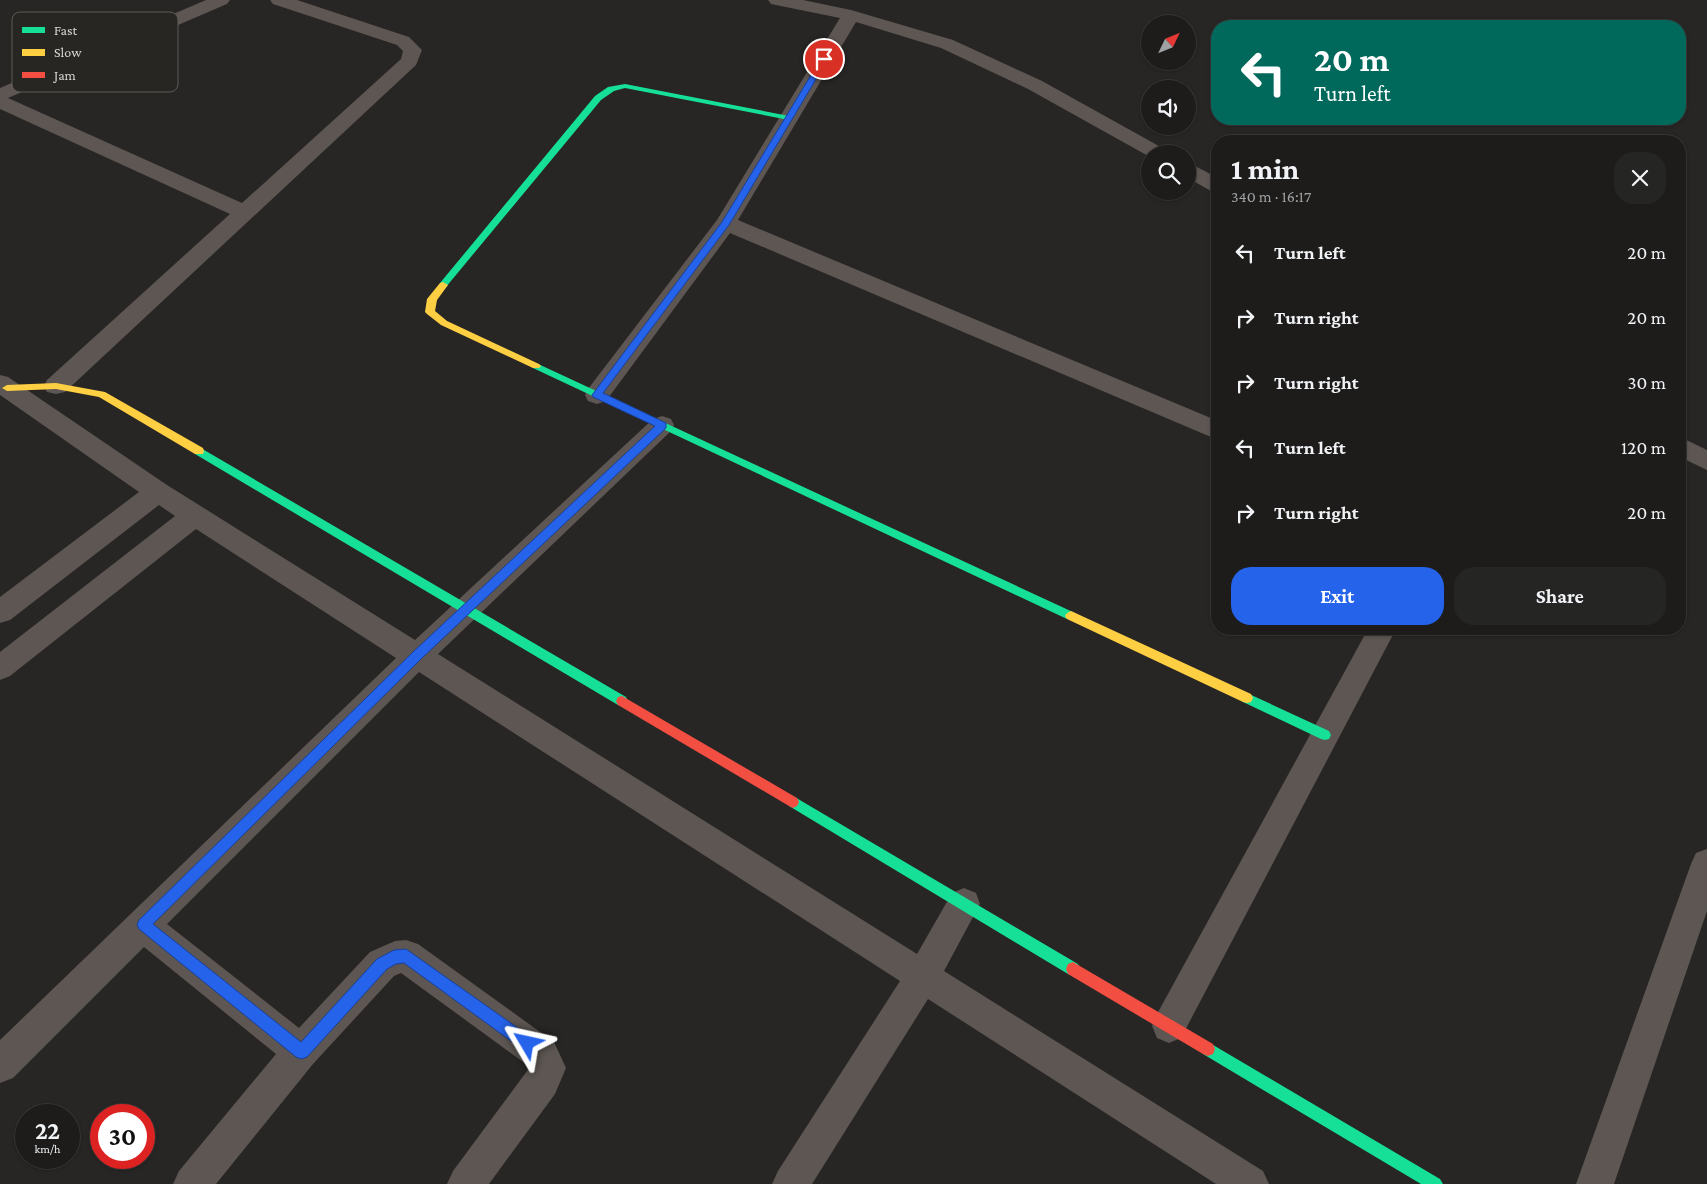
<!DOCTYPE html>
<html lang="en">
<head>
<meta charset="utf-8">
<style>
  :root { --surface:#1d1c1b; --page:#252524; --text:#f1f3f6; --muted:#a0a1a3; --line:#3b3a3a; --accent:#2563eb }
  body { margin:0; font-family:"Crimson Pro",serif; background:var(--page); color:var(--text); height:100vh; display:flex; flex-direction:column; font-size:19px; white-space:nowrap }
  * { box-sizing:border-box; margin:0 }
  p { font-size:16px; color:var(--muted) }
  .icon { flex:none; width:28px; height:28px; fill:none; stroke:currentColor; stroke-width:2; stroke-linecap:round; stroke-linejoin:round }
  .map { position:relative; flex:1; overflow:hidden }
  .details { position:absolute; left:1211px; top:135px; width:475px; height:500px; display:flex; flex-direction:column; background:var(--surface); border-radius:20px; box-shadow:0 1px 4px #0004,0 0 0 1px var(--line) }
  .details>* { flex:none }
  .banner { position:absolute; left:1211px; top:20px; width:475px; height:105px; border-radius:20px; box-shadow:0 1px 4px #0004,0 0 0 1px var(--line); background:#00695c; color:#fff; overflow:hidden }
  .needle { width:32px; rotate:47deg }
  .controls { position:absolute; left:1141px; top:15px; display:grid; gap:10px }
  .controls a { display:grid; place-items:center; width:55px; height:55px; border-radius:50%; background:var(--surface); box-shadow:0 1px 4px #0004,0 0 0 1px var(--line); font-size:25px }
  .speed { position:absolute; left:15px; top:1104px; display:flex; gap:10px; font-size:25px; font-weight:700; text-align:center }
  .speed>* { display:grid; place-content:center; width:65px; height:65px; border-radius:50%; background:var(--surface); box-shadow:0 1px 4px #0004,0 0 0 1px var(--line); line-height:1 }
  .speed small { font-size:12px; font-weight:400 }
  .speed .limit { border:8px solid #d22; background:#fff; color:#111 }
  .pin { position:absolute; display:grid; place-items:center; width:42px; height:42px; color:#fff; margin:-21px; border:2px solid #fff; border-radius:50%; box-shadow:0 1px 5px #0007 }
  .me { position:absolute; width:55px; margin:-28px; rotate:306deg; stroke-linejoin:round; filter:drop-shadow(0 0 4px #0008) }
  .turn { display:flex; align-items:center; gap:18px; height:105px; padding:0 20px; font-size:22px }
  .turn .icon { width:65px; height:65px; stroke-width:2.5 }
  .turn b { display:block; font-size:35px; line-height:42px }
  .round { display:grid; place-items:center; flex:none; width:52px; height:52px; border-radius:20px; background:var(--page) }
  .overview { display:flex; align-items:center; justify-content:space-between; height:85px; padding:0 20px }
  h1 { font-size:30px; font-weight:700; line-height:38px }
  .primary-button { display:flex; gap:10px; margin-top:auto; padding:10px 20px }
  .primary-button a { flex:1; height:58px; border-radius:20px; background:var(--accent); color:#fff; font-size:20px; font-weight:700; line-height:58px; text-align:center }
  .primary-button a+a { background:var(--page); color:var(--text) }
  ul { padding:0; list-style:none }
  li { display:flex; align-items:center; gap:15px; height:65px; padding:0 20px }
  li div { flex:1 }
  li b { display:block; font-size:19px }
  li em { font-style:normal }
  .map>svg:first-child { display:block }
</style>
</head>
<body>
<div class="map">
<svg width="1707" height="1184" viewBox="0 0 1707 1184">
  <rect width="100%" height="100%" fill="#272624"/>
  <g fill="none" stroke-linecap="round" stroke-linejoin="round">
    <path fill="#5d5652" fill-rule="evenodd" d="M206,0H230L227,4L8,98L242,203L401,59L403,51L397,45L273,4L270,0H297L409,37L422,50L416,65L65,392L56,394L47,392L44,386L47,380L230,214L0,109V88Z
      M768,0H803L851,10L953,40L1042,81L1166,150L1169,154H1150V157L1028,89L941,48L856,22L738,220L1218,421V440L730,233L606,401L597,404L588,401L585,395L588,389L717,220L840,18L771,4Z
      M1188,164L1195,166L1218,178V193L1211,191L1188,178Z
      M0,375L8,377L167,485L415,640L653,419L662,416L671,419L674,425L671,431L438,654L917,954L952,893L964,888L976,893L980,904L944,971L1263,1171L1269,1184H1216L928,999L812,1184H772L778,1171L900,981L419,672L167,924L299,1028L370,952L395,941L406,940L418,944L554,1042L566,1068L555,1094L489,1184H447L453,1171L530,1067L401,973L394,976L313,1064L216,1184H173L179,1171L276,1054L144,947L13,1078L0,1083V1040L396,658L196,529L10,676L0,680V652L175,516L159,505L10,620L0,623V597L139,492L0,395Z
      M1680,437L1707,450V470L1680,457Z
      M1368,629H1396L1181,1038L1169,1043L1157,1038L1152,1026L1157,1014Z
      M1707,849V911L1614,1184H1576L1691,864L1696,853Z"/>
    <path fill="#16e098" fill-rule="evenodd" d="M625,84L789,116L793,118L789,120L625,88L614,91L601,100L446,287H440V283L595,96L608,87Z
      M536,363L1075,613L1077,616L1075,619H1067L533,368L531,366Z
      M199,447L626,697L628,701L626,705L622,706L618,705L195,454L194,451L195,448Z
      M1247,693L1329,731L1331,735L1329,739L1325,740L1321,739L1243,702L1241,698L1243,694Z
      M793,796L1078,964L1080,969L1078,974L1073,976L1068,974L789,806L787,802L789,798Z
      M1208,1042L1440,1179L1443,1184H1421L1203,1054L1201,1049L1203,1044Z"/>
    <path fill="#ffcf43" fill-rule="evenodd" d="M443,282L448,285L437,300L435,311L447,321L539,364L541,366L539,368H533L441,325L427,314L425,312L427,299L440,283Z
      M56,383L105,392L203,448L204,451L203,454H195L99,397L56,389L7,391L2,388L7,385Z
      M1071,611L1251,694L1253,698L1251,702L1247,703L1243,702L1067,619L1065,616L1067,613Z"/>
    <path fill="#f24e42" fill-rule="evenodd" d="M622,696L797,798L799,802L797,806L793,808L789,806L618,705L616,701L618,697Z
      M1073,962L1213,1044L1215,1049L1213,1054L1208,1056L1203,1054L1068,974L1066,969L1068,964Z"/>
  </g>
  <path fill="#2563eb" stroke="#184099" d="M822,57L828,59L729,225L603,393L666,423V428L421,659L153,924L301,1042L377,959L394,950L406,949L532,1038L534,1043L532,1049L527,1051L522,1049L404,963L396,964L387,969L307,1057L301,1059L296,1057L139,929L137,925L139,920L413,652L655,426L593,397L592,395L722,222Z"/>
  <rect x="12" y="12" width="166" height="80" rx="8" fill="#282623" stroke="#5d5b58" stroke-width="1"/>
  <rect x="22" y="27" width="23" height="6" fill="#16e098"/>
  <rect x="22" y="49" width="23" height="7" fill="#ffcf43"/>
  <rect x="22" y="72" width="23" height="6" fill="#f24e42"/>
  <g font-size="14" fill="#d7d6d4">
    <text x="54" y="35">Fast</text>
    <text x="54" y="57">Slow</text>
    <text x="54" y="80">Jam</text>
  </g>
</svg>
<div class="controls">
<a><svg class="needle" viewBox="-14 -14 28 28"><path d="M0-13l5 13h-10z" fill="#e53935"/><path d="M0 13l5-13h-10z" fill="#a0a1a3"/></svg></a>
<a><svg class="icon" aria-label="sound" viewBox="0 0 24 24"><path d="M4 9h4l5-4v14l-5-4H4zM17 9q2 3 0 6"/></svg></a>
<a><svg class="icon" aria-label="search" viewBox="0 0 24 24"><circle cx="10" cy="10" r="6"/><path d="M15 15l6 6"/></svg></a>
</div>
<div class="speed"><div>22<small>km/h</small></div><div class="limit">30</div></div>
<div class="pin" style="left:824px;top:59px;background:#d93025"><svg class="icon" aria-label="arrive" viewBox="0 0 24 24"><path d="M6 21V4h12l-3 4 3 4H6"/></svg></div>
<svg class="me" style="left:527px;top:1043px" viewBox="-20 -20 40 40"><path d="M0-17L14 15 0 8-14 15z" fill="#2563eb" stroke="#fff" stroke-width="4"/></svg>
<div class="banner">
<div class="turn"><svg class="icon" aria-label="left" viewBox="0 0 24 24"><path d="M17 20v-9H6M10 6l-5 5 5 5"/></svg><div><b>20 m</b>Turn left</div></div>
</div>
<section class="details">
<div class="overview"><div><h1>1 min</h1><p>340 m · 16:17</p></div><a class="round"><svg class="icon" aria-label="close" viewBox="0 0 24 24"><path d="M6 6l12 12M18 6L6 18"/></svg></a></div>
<ul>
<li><svg class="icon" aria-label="left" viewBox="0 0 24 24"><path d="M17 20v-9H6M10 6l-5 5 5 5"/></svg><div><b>Turn left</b></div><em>20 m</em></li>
<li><svg class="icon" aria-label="right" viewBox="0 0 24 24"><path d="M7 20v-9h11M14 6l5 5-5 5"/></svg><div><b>Turn right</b></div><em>20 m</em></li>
<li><svg class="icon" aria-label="right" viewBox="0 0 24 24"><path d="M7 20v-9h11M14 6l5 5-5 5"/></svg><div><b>Turn right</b></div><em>30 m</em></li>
<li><svg class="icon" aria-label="left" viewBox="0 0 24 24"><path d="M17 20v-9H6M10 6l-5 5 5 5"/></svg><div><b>Turn left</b></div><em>120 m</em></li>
<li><svg class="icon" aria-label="right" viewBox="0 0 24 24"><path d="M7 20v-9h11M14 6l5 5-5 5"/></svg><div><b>Turn right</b></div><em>20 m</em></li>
</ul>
<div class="primary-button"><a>Exit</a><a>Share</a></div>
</section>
</div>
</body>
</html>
